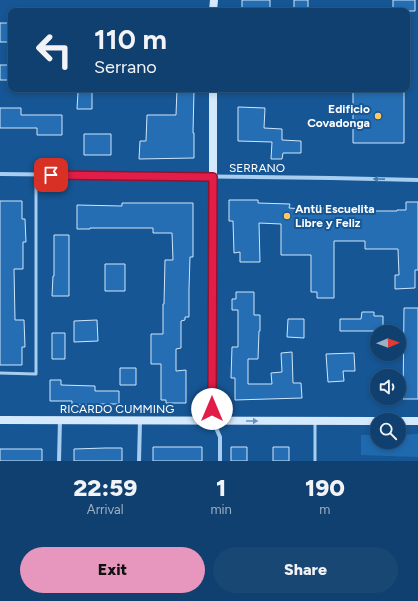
<!DOCTYPE html>
<html lang="en">
<head>
<meta charset="utf-8">
<style>
  :root { --surface:#10406f; --page:#194774; --text:#f1f3f6; --muted:#9cafc3; --line:#305982; --accent:#e797bd }
  body { margin:0; font-family:Figtree,sans-serif; background:var(--page); color:var(--text); height:100vh; display:flex; flex-direction:column; font-size:15px; white-space:nowrap }
  * { box-sizing:border-box; margin:0 }
  p { font-size:13px; color:var(--muted) }
  .icon { flex:none; width:22px; height:22px; fill:none; stroke:currentColor; stroke-width:2; stroke-linecap:round; stroke-linejoin:round }
  .map { position:relative; height:461px; overflow:hidden }
  .drawer { display:flex; flex-direction:column; background:var(--surface); flex:1 }
  .drawer>* { flex:none }
  .guide { position:absolute; left:8px; top:8px; width:402px; height:84px; border-radius:8px; box-shadow:0 2px 6px #0003,0 0 0 1px var(--line); background:#10406f; color:var(--text); overflow:hidden }
  .needle { width:26px; rotate:89deg }
  .controls { position:absolute; left:370px; top:325px; display:grid; gap:8px }
  .controls a { display:grid; place-items:center; width:36px; height:36px; border-radius:50%; background:var(--surface); box-shadow:0 2px 6px #0003,0 0 0 1px var(--line); font-size:20px }
  .pin { position:absolute; display:grid; place-items:center; width:34px; height:34px; color:#fff; margin:-17px; border-radius:8px; box-shadow:0 2px 6px #0006 }
  .me { position:absolute; width:44px; margin:-22px; rotate:0deg; stroke-linejoin:round; filter:drop-shadow(0 0 3px #0008) }
  .turn { display:flex; align-items:center; gap:14px; height:84px; padding:0 20px; font-size:18px }
  .turn .icon { width:52px; height:52px; stroke-width:2.5 }
  .turn b { display:block; font-size:28px; line-height:34px }
  .eta { display:flex; justify-content:space-evenly; align-items:center; height:68px; text-align:center }
  .eta b { font-size:24px; font-weight:800; line-height:28px }
  .primary-button { display:flex; gap:8px; margin-top:auto; padding:8px 20px }
  .primary-button a { flex:1; height:46px; border-radius:24px; background:var(--accent); color:#111; font-size:16px; font-weight:800; line-height:46px; text-align:center }
  .primary-button a+a { background:var(--page); color:var(--text) }
  .map>svg:first-child { display:block }
</style>
</head>
<body>
<div class="map">
<svg width="418" height="461" viewBox="0 0 418 461">
  <rect width="100%" height="100%" fill="#165694"/>
  <path fill="#1f6aae" d="M418,434V457L361,455V435H377V442H399V435Z"/>
  <path fill="#256eb3" stroke="#cee6fc" d="M242,0H270V11H242Z
    M294,0H308V11H294Z
    M393,0H415V11H393Z
    M0,23H11V42H0Z
    M0,65H11V80H0Z
    M177,89L194,90L193,133H194V158L139,159L140,141H146L147,115H176Z
    M353,89H404V143H353Z
    M78,92H92V109H77Z
    M238,107L265,108L264,128L282,129V140L301,141V153H283L282,159H271L272,142L238,141Z
    M0,108H21V115H62V135H37V128H0Z
    M84,134H111V155H84Z
    M229,200H258V203L290,204L289,208L303,209L349,207V211H397V210H406V202H418V270H415V288L395,289V275H399L398,249H365V241H334V298H317V292H311V255H281V224L259,223L260,262H240V252L234,253L233,221H229Z
    M0,201H22V219H25L26,242H23V269H14L15,320H24L25,347H22V365H0Z
    M122,203H193V257H190L189,289V317H185V320L181,321V348L176,349V371L186,370V403H166V400H161V364H151V334H163V304H164L165,260H173L172,233H153V228H90V229H77V205L122,206Z
    M54,235H69V296H52L53,276H54Z
    M105,264H125V291H105Z
    M236,292H254V315H260V331H259L258,359H248V384H272L271,373L282,372L281,353L292,352L293,383H301L302,398L235,400V378H231L232,347H238V310H232V299H236Z
    M404,308H418V399H403Z
    M362,312H374V316H383V331H340V319H361Z
    M288,319H304V338L287,337Z
    M97,320L98,341L74,342V321Z
    M52,333H65V359H52Z
    M354,353L355,371H343L344,381L328,382L326,354Z
    M120,368H136V385H120Z
    M50,380H61V385L95,386V391H119V404H95V405H72V401H50Z
    M153,447H202V461H153Z
    M231,447H247V461H231Z
    M273,447H289V461H273Z
    M105,448H122V461H74V449Z
    M0,449H42V461H0Z"/>
  <g fill="none" stroke-linecap="round" stroke-linejoin="round">
    <path stroke="#a7cef1" stroke-width="3" d="M0,373L36,374V175
      M315,421V461"/>
    <path stroke="#a7cef1" stroke-width="4" d="M0,174L331,178L418,180
      M213,421L220,437V461
      M59,461L60,420
      M139,461L140,421"/>
    <path stroke="#d5e9fc" stroke-width="8" d="M213,11L214,0
      M0,420L377,421
      M213,421V89
      M399,421H418"/>
  </g>
  <defs><path id="oneway-solid" d="M-6-.8H1V-3.2L6.5 0L1 3.2V.8H-6Z"/></defs>
  <use fill="#427ab0" href="#oneway-solid" transform="translate(379 179) rotate(-179)"/>
  <use fill="#6291be" href="#oneway-solid" transform="translate(252 421)"/>
  <g fill="none" stroke-linecap="round" stroke-linejoin="round">
    <g stroke="#92132f" stroke-width="10">
      <path id="route" d="M51,175L213,177L212,409"/>
    </g>
    <use href="#route" stroke="#e11d48" stroke-width="7"/>
  </g>
  <g fill="#ffc867" stroke="#165694" stroke-width="1.5">
    <circle cx="378" cy="116" r="4"/>
    <circle cx="287" cy="216" r="4"/>
  </g>
  <g text-anchor="middle" dominant-baseline="central" stroke-width="4" stroke-linejoin="round" paint-order="stroke">
    <g font-size="12" font-weight="bold" fill="#fff" stroke="#165694" text-anchor="end">
      <text x="370" y="109">Edificio<tspan x="370" dy="14">Covadonga</tspan></text>
      <text x="295" y="209" text-anchor="start">Antü Escuelita<tspan x="295" dy="14">Libre y Feliz</tspan></text>
    </g>
    <g font-size="12" fill="#fff" stroke="#165694">
      <text x="257" y="168">SERRANO</text>
      <text x="117" y="409">RICARDO CUMMING</text>
    </g>
  </g>
</svg>
<div class="controls">
<a><svg class="needle" viewBox="-14 -14 28 28"><path d="M0-13l5 13h-10z" fill="#e53935"/><path d="M0 13l5-13h-10z" fill="#9cafc3"/></svg></a>
<a><svg class="icon" aria-label="sound" viewBox="0 0 24 24"><path d="M4 9h4l5-4v14l-5-4H4zM17 9q2 3 0 6"/></svg></a>
<a><svg class="icon" aria-label="search" viewBox="0 0 24 24"><circle cx="10" cy="10" r="6"/><path d="M15 15l6 6"/></svg></a>
</div>
<div class="pin" style="left:51px;top:175px;background:#d93025"><svg class="icon" aria-label="arrive" viewBox="0 0 24 24"><path d="M6 21V4h12l-3 4 3 4H6"/></svg></div>
<svg class="me" style="left:212px;top:409px" viewBox="-20 -20 40 40"><circle r="19" fill="#fff"/><path d="M0-13L10 11 0 6-10 11z" fill="#e11d48"/></svg>
<div class="guide">
<div class="turn"><svg class="icon" aria-label="left" viewBox="0 0 24 24"><path d="M17 20v-9H6M10 6l-5 5 5 5"/></svg><div><b>110 m</b>Serrano</div></div>
</div>
</div>
<section class="drawer">
<div class="eta">
<div><b>22:59</b><p>Arrival</p></div>
<div><b>1</b><p>min</p></div>
<div><b>190</b><p>m</p></div>
</div>
<div class="primary-button"><a>Exit</a><a>Share</a></div>
</section>
</body>
</html>
